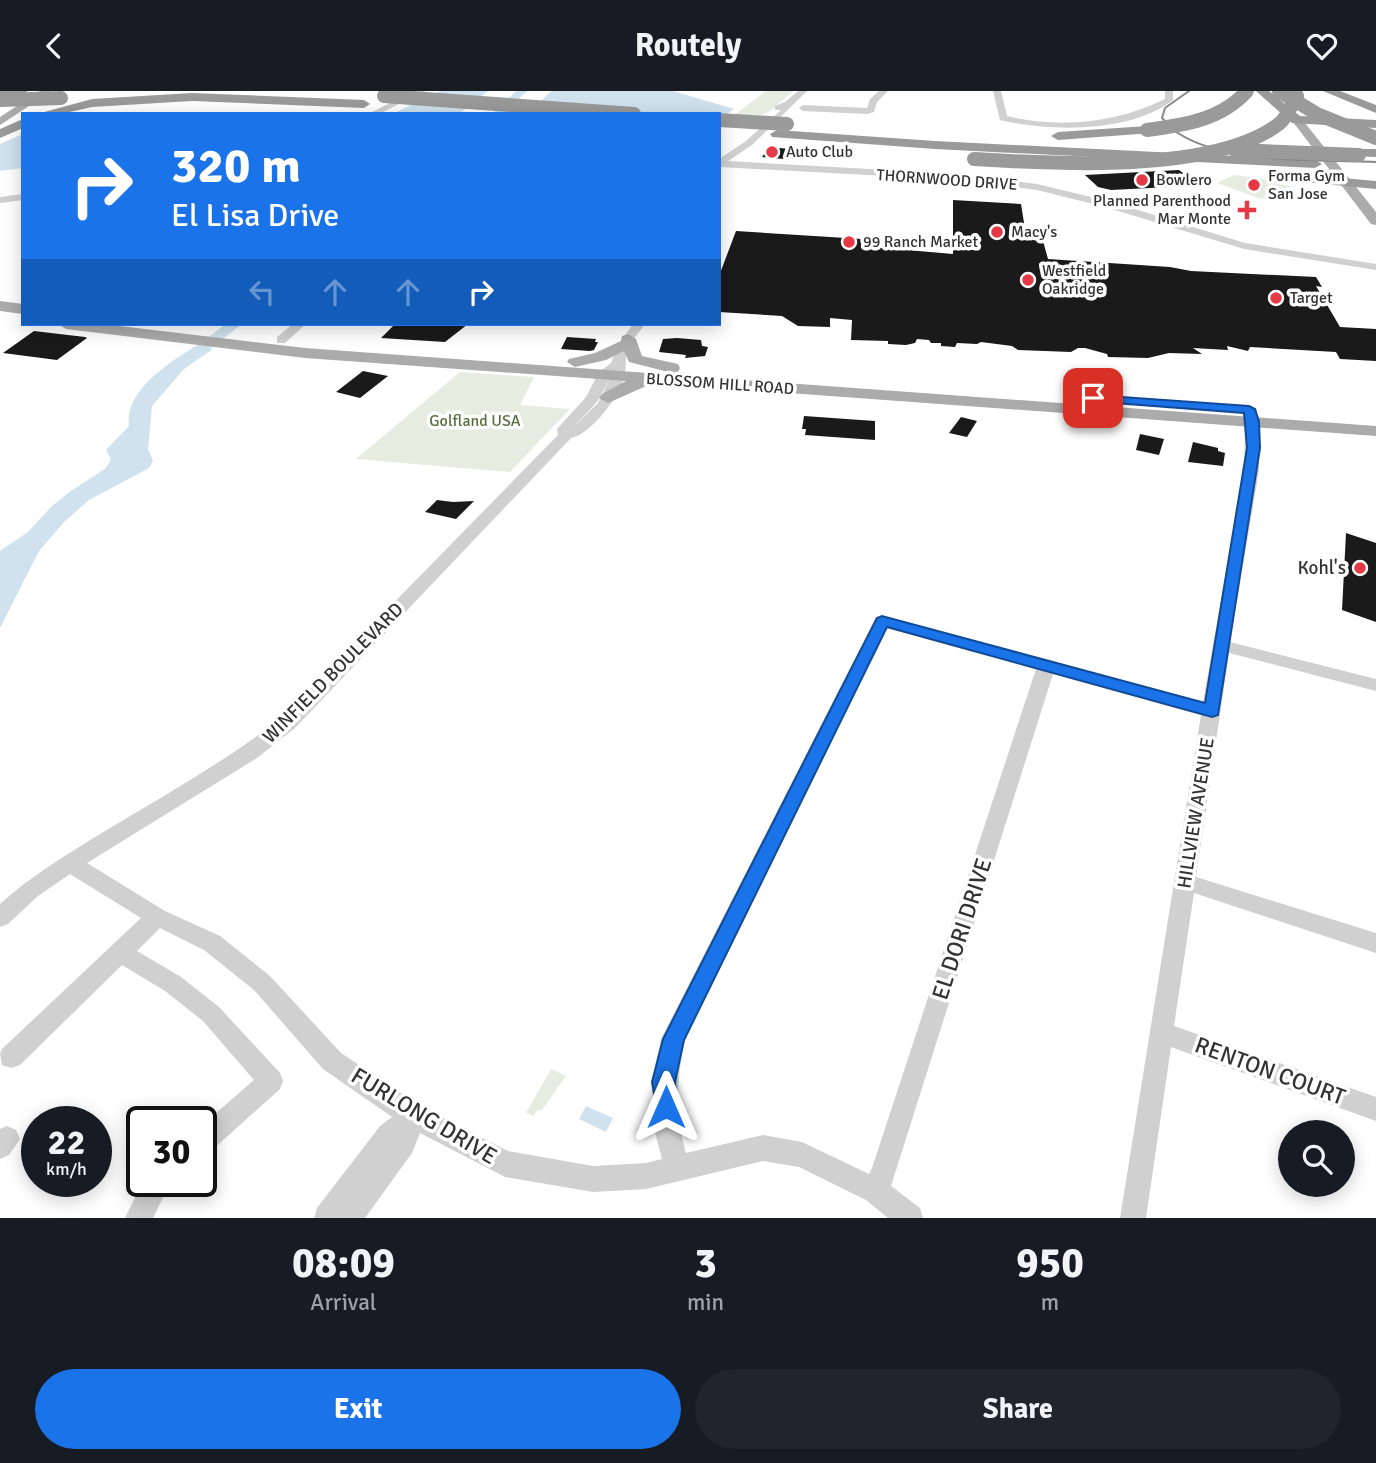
<!DOCTYPE html>
<html lang="en">
<head>
<meta charset="utf-8">
<style>
  :root { --surface:#171b24; --page:#20242c; --text:#f1f3f6; --muted:#9ea1a6; --accent:#1a73e8 }
  body { margin:0; font-family:Signika,sans-serif; background:var(--page); color:var(--text); height:100vh; display:flex; flex-direction:column; font-size:26px; white-space:nowrap }
  * { box-sizing:border-box; margin:0 }
  p { font-size:23px; color:var(--muted) }
  .icon { flex:none; width:38px; height:38px; fill:none; stroke:currentColor; stroke-width:2; stroke-linecap:round; stroke-linejoin:round }
  .map { position:relative; height:1127px; overflow:hidden }
  .panel { display:flex; flex-direction:column; background:var(--surface); flex:1 }
  .panel>* { flex:none }
  .top-card { position:absolute; left:21px; top:21px; width:700px; height:214px; border-radius:0px; box-shadow:0 4px 18px #0003; background:#1a73e8; color:#fff; overflow:hidden }
  .buttons { position:absolute; left:1278px; top:1029px; display:grid; gap:14px }
  .buttons a { display:grid; place-items:center; width:77px; height:77px; border-radius:50%; background:var(--surface); box-shadow:0 4px 18px #0003; font-size:35px }
  .speed { position:absolute; left:21px; top:1015px; display:flex; gap:14px; font-size:35px; font-weight:700; text-align:center }
  .speed>* { display:grid; place-content:center; width:91px; height:91px; border-radius:50%; background:var(--surface); box-shadow:0 4px 18px #0003; line-height:1 }
  .speed small { font-size:18px; font-weight:400 }
  .speed .limit { border:4px solid #111; border-radius:10px; background:#fff; color:#111 }
  .pin { position:absolute; display:grid; place-items:center; width:60px; height:60px; color:#fff; margin:-30px; border-radius:14px; box-shadow:0 4px 10px #0006 }
  .me { position:absolute; width:77px; margin:-38px; rotate:0deg; stroke-linejoin:round; filter:drop-shadow(0 0 5px #0008) }
  .turn { display:flex; align-items:center; gap:24px; height:147px; padding:0 35px; font-size:32px }
  .turn .icon { width:91px; height:91px; stroke-width:2.5 }
  .turn b { display:block; font-size:49px; line-height:60px }
  .lanes { display:flex; align-items:center; height:66px; padding:0 35px; background:#0003; justify-content:center; gap:35px; direction:ltr }
  .lanes .off { opacity:.35 }
  .eta { display:flex; justify-content:space-evenly; align-items:center; height:119px; text-align:center }
  .eta b { font-size:42px; font-weight:800; line-height:49px }
  .cta { display:flex; gap:14px; margin-top:auto; padding:14px 35px }
  .cta a { flex:1; height:80px; border-radius:42px; background:var(--accent); color:#fff; font-size:28px; font-weight:800; line-height:80px; text-align:center }
  .cta a+a { background:var(--page); color:var(--text) }
  header { display:flex; justify-content:space-between; align-items:center; height:91px; padding:0 35px; background:var(--surface); font-size:32px; font-weight:800 }
  .map>svg:first-child { display:block }
</style>
</head>
<body>
<header><svg class="icon" aria-label="back" viewBox="0 0 24 24"><path d="M15 5l-7 7 7 7"/></svg>Routely<svg class="icon" aria-label="heart" viewBox="0 0 24 24"><path d="M12 20l-8-8c-3-5 5-10 8-4 3-6 11-1 8 4z"/></svg></header>
<div class="map">
<svg width="1376" height="1127" viewBox="0 0 1376 1127">
  <rect width="100%" height="100%" fill="#fff"/>
  <path fill="#e6ecdf" d="M766,0H793C768,22 767,28 732,26Z
    M1234,84L1265,88L1292,96L1261,108L1217,92Z
    M460,281L534,286L520,314L570,318L510,381L356,368Z
    M551,978L566,985L542,1019H537L534,1025L526,1022Z"/>
  <path fill="#cfe2ee" d="M440,0H488L459,23H392Z
    M551,0H673L734,18L719,29V23H528Z
    M23,43V77L0,80V53Z
    M194,256L213,258L184,278L152,315L148,358L153,370L149,377L89,409L64,431L39,460L0,537V460L28,441L51,416L68,402L106,377L111,368L106,359L129,335C124,300 169,272 194,256Z
    M586,1015L613,1027L606,1041L579,1028Z"/>
  <g fill="none" stroke-linecap="round" stroke-linejoin="round">
    <path fill="#cfe2ee" fill-rule="evenodd" d="M516,0H527L503,23H492Z
      M226,233H242L185,277H175L172,274L175,271Z"/>
  </g>
  <path fill="#1a1a1a" d="M769,56L790,58L784,68L762,66Z
    M1179,79L1195,91L1184,92L1189,95L1111,99L1098,96L1085,84Z
    M953,109L1021,113L1025,138L1040,139L1048,168L1170,176L1191,180L1316,186L1322,196L1316,195L1340,236L1376,238V270L1340,268L1336,261L1250,256L1248,260L1227,255L1228,259L1193,257L1202,263L1169,262L1148,267L1108,266L1107,263L1085,257H1078L1071,261L1018,259L1012,255L981,251L977,253L957,252L955,256L941,255V252H931L929,249L917,248L915,252L906,254L888,253V250L851,249L852,229L830,227V236L798,235L782,225L719,221V185L736,140L862,148L861,155L953,163Z
    M395,233H468L445,251L381,247Z
    M34,240L85,246L87,247L57,269L3,262Z
    M567,246L596,248L595,251H598L594,259L590,260L561,258Z
    M677,247L701,249L702,255L708,256L705,265L685,267L686,264L659,261L663,248Z
    M363,280L388,285L360,307L336,301Z
    M804,325L875,330V349L805,344L806,338H802Z
    M961,326L977,330L967,346L949,342Z
    M1140,343L1164,348L1159,364L1136,359Z
    M1193,351L1218,357V360L1225,362L1223,375L1188,371Z
    M437,409L453,411L474,410L456,428L425,421Z
    M1346,442L1376,452V531L1342,519Z"/>
  <g fill="none" stroke-linecap="round" stroke-linejoin="round">
    <path fill="#d0d0d0" fill-rule="evenodd" d="M414,0H425L379,23H368Z
      M798,0H807L752,54L728,70L959,83L1037,93L1112,111L1245,152L1376,173V179L1244,158L1105,116L1037,99L959,89L719,76V68L746,50L781,19H775V15L785,11Z
      M879,0H888L877,11L874,21L867,23L803,20L799,17L803,14L867,17L870,8Z
      M993,0H1001L1007,25C1059,38 1117,32 1165,8V0H1173V9C1131,42 1049,41 1000,29Z
      M23,103V109L0,112V106Z
      M293,233H306L285,252H277V246Z
      M633,233H645C640,240 633,248 629,256C624,267 627,277 624,288C618,307 590,344 571,347L295,637L257,667L87,772L165,820L220,845L270,885L341,962L422,1016L508,1060L593,1075L646,1072L662,1068L655,1041L652,991L661,948L876,526L882,525L1203,611L1244,380L1245,336L1242,318L1249,314L1256,318L1259,336V380L1230,551L1376,588V600L1229,562L1196,786L1376,842V862L1194,802L1174,935L1376,1006V1030L1171,956L1146,1127H1120L1201,624L1053,583L891,1095L920,1117L923,1127H888L866,1109L799,1076L763,1070L646,1098L593,1101L505,1086L420,1042L412,1062L365,1127H314L317,1117L380,1035L392,1026L323,978L254,899L204,859L160,837L137,860L181,886L219,916L280,982L283,990L280,998L210,1061L201,1065V1035L254,989L203,930L165,900L122,874L20,974L11,977L2,974L0,963L2,958L141,827L70,783L38,805L8,833L0,836V813C32,784 68,763 105,740C165,704 226,670 281,627L558,344L557,338L586,306L599,281L611,272L618,254ZM612,284L598,312L571,339L597,311ZM887,537L1036,578L872,1077L869,1083L802,1051L763,1044L686,1062C675,1020 676,992 685,949Z
      M7,1035L16,1039L20,1048L9,1064L0,1068V1038Z
      M143,1090H171L153,1127H125Z"/>
    <path fill="#ababab" fill-rule="evenodd" d="M40,0H52L0,34V26Z
      M1293,27H1301L1376,121V134L1371,133L1293,31Z
      M0,210L23,213V223L0,220Z
      M58,233H103L305,257L1376,335V345L653,292L608,312L599,307L602,303L626,290L305,267L66,238Z
      M628,243L636,248L642,265L678,273L680,277L678,281L672,282L629,271L624,260L606,269L575,276L567,271L569,268L595,262L621,250L622,245Z"/>
    <path fill="#9a9a9a" fill-rule="evenodd" d="M0,0H28L22,4L0,5Z
      M1256,0H1269L1300,25L1376,29V37L1292,32Z
      M1323,0H1340L1376,14V22Z
      M192,2L364,9L370,13L364,17L192,10L92,16L61,23H37L92,8Z
      M23,28V37L0,47V38Z
      M1147,35L1154,39L1152,42L1058,49L1051,45L1058,41Z
      M777,39L935,50L1315,69L1322,73L1315,77L935,58L772,46L770,43Z
      M1356,58H1376V66L1351,65L1349,62Z
      M1287,82L1376,90V98L1282,89V83Z"/>
    <path stroke="#888" stroke-width="2" d="M1189,0L1165,17L1162,27C1167,32 1172,39 1178,42C1224,73 1321,69 1376,71"/>
    <path stroke="#9a9a9a" stroke-width="14" d="M1279,0L1317,23L1376,47
      M384,5L634,23
      M0,9L61,7
      M719,29L787,33
      M1147,39C1184,34 1221,29 1247,0
      M1235,59L1359,64
      M974,68C1053,73 1216,83 1280,32C1287,26 1292,13 1297,5"/>
  </g>
  <path fill="#1a73e8" stroke="#114b97" stroke-width="2" d="M1093,304L1249,315L1255,318L1259,331L1260,357L1218,624L1212,626L887,536L684,949L675,991L677,1016L674,1024L666,1027L658,1024L652,991L663,948L877,527L882,525L1205,612L1247,357L1244,322L1089,310V305Z"/>
  <g fill="#e63946" stroke="#fff" stroke-width="2.5">
    <circle cx="772" cy="61" r="7"/>
    <circle cx="1142" cy="89" r="7"/>
    <circle cx="1254" cy="94" r="7"/>
    <path d="M1243.5 108.5h7v7h7v7h-7v7h-7v-7h-7v-7h7z"/>
    <circle cx="997" cy="141" r="7"/>
    <circle cx="849" cy="151" r="7"/>
    <circle cx="1028" cy="189" r="7"/>
    <circle cx="1276" cy="207" r="7"/>
    <circle cx="1360" cy="477" r="7"/>
  </g>
  <g text-anchor="middle" dominant-baseline="central" stroke-width="7" stroke-linejoin="round" paint-order="stroke">
    <g font-size="16" fill="#333" stroke="#fff" text-anchor="start">
      <text x="786" y="61">Auto Club</text>
      <text x="1268" y="85">Forma Gym<tspan x="1268" dy="18">San Jose</tspan></text>
      <text x="1156" y="89">Bowlero</text>
      <text x="1231" y="110" text-anchor="end">Planned Parenthood<tspan x="1231" dy="18">Mar Monte</tspan></text>
      <text x="1011" y="141">Macy's</text>
      <text x="863" y="151">99 Ranch Market</text>
      <text x="1042" y="180">Westfield<tspan x="1042" dy="18">Oakridge</tspan></text>
      <text x="1290" y="207">Target</text>
    </g>
    <g font-size="16" fill="#333" stroke="#fff">
      <text transform="translate(947 89) rotate(4)">THORNWOOD DRIVE</text>
      <text transform="translate(720 293) rotate(4)">BLOSSOM HILL ROAD</text>
    </g>
    <g font-size="16" fill="#56703f" stroke="#fff">
      <text x="475" y="330">Golfland USA</text>
    </g>
    <g font-size="19" fill="#333" stroke="#fff" text-anchor="end">
      <text x="1346" y="477">Kohl's</text>
    </g>
    <g font-size="19" fill="#333" stroke="#fff">
      <text transform="translate(333 582) rotate(-45)">WINFIELD BOULEVARD</text>
      <text transform="translate(1196 722) rotate(-81)">HILLVIEW AVENUE</text>
    </g>
    <g font-size="23" fill="#333" stroke="#fff">
      <text transform="translate(962 838) rotate(-72)">EL DORI DRIVE</text>
      <text transform="translate(1270 980) rotate(20)">RENTON COURT</text>
      <text transform="translate(424 1025) rotate(31)">FURLONG DRIVE</text>
    </g>
  </g>
</svg>
<div class="buttons">
<a><svg class="icon" aria-label="search" viewBox="0 0 24 24"><circle cx="10" cy="10" r="6"/><path d="M15 15l6 6"/></svg></a>
</div>
<div class="speed"><div>22<small>km/h</small></div><div class="limit">30</div></div>
<div class="pin" style="left:1093px;top:307px;background:#d93025"><svg class="icon" aria-label="arrive" viewBox="0 0 24 24"><path d="M6 21V4h12l-3 4 3 4H6"/></svg></div>
<svg class="me" style="left:666px;top:1016px" viewBox="-20 -20 40 40"><path d="M0-17L14 15 0 8-14 15z" fill="#1a73e8" stroke="#fff" stroke-width="4"/></svg>
<div class="top-card">
<div class="turn"><svg class="icon" aria-label="right" viewBox="0 0 24 24"><path d="M7 20v-9h11M14 6l5 5-5 5"/></svg><div><b>320 m</b>El Lisa Drive</div></div>
<div class="lanes"><svg class="icon off" aria-label="left" viewBox="0 0 24 24"><path d="M17 20v-9H6M10 6l-5 5 5 5"/></svg><svg class="icon off" aria-label="ahead" viewBox="0 0 24 24"><path d="M12 20V5M6 11l6-6 6 6"/></svg><svg class="icon off" aria-label="ahead" viewBox="0 0 24 24"><path d="M12 20V5M6 11l6-6 6 6"/></svg><svg class="icon" aria-label="right" viewBox="0 0 24 24"><path d="M7 20v-9h11M14 6l5 5-5 5"/></svg></div>
</div>
</div>
<section class="panel">
<div class="eta">
<div><b>08:09</b><p>Arrival</p></div>
<div><b>3</b><p>min</p></div>
<div><b>950</b><p>m</p></div>
</div>
<div class="cta"><a>Exit</a><a>Share</a></div>
</section>
</body>
</html>
